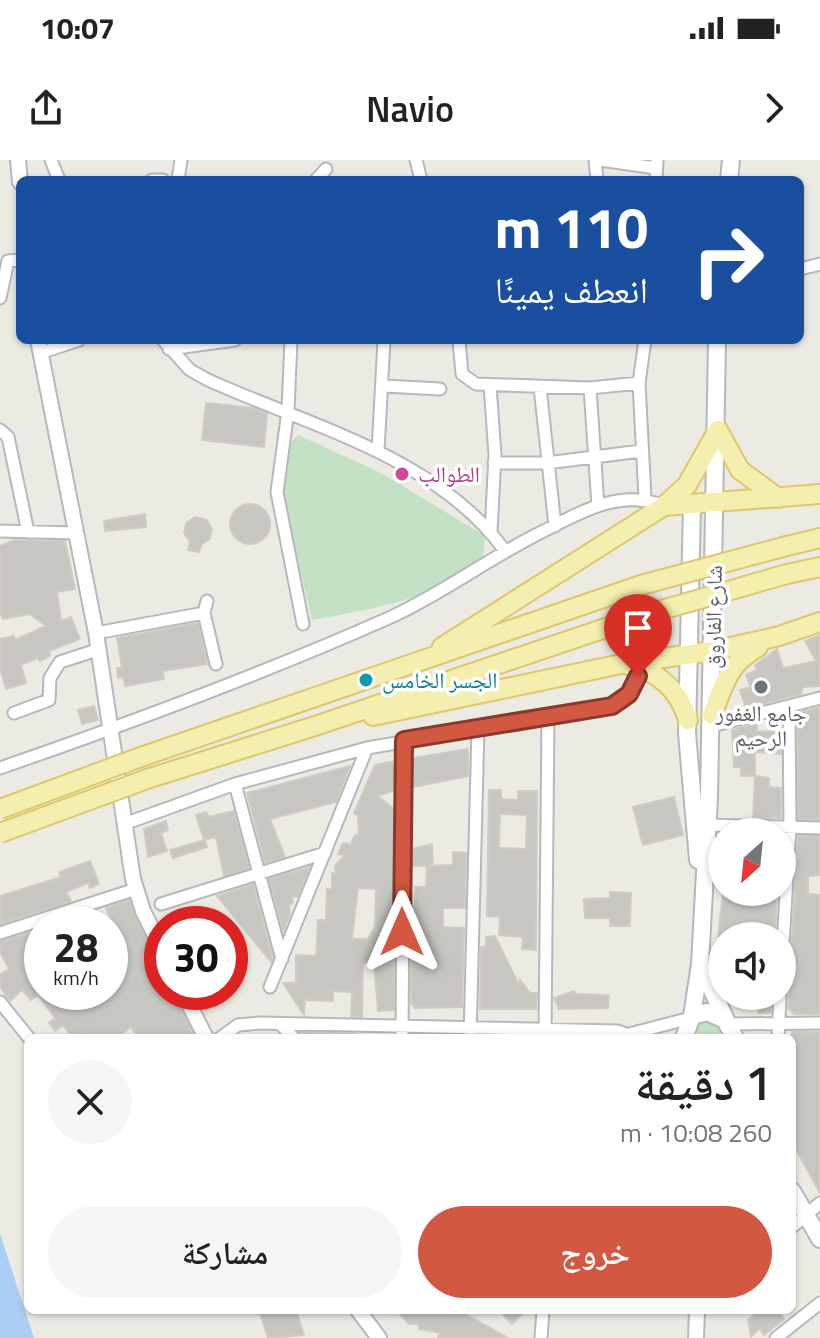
<!DOCTYPE html>
<html lang="ar">
<head>
<meta charset="utf-8">
<style>
  :root { --surface:#fff; --page:#f6f6f6; --text:#222; --muted:#767676; --accent:#d35842 }
  body { margin:0; font-family:"Titillium Web","Noto Naskh Arabic",sans-serif; background:var(--page); color:var(--text); direction:rtl; height:100vh; display:flex; flex-direction:column; font-size:30px; white-space:nowrap }
  * { box-sizing:border-box; margin:0 }
  p { font-size:26px; color:var(--muted) }
  .icon { flex:none; width:44px; height:44px; fill:none; stroke:currentColor; stroke-width:2; stroke-linecap:round; stroke-linejoin:round }
  .map { position:relative; flex:1; overflow:hidden; direction:ltr }
  .details { position:absolute; left:24px; top:874px; width:772px; height:280px; display:flex; flex-direction:column; background:var(--surface); border-radius:12px; box-shadow:0 2px 6px #0004; direction:rtl }
  .details>* { flex:none }
  .top-card { position:absolute; left:16px; top:16px; width:788px; height:168px; border-radius:12px; box-shadow:0 2px 6px #0004; direction:rtl; background:#1a4fa0; color:#fff; overflow:hidden }
  .needle { width:52px; rotate:207deg }
  .fabs { position:absolute; left:708px; top:658px; display:grid; gap:16px }
  .fabs a { display:grid; place-items:center; width:88px; height:88px; border-radius:50%; background:var(--surface); box-shadow:0 2px 6px #0004; font-size:40px }
  .speed { position:absolute; left:24px; top:746px; display:flex; gap:16px; font-size:40px; font-weight:700; text-align:center }
  .speed>* { display:grid; place-content:center; width:104px; height:104px; border-radius:50%; background:var(--surface); box-shadow:0 2px 6px #0004; line-height:1 }
  .speed small { font-size:20px; font-weight:400 }
  .speed .limit { border:12px solid #d22; background:#fff; color:#111 }
  .pin { position:absolute; display:grid; place-items:center; width:68px; height:68px; color:#fff; margin:-82px -34px; border-radius:50% 50% 50% 0; rotate:-45deg; box-shadow:0 0 8px #0007 }
  .pin .icon { rotate:45deg }
  .me { position:absolute; width:88px; margin:-44px; rotate:0deg; stroke-linejoin:round; filter:drop-shadow(0 0 6px #0008) }
  .turn { display:flex; align-items:center; gap:28px; height:168px; padding:0 24px; font-size:36px }
  .turn .icon { width:104px; height:104px; stroke-width:2.5 }
  .turn b { display:block; font-size:56px; line-height:68px }
  .round { display:grid; place-items:center; flex:none; width:84px; height:84px; border-radius:42px; background:var(--page) }
  .headline { display:flex; align-items:center; justify-content:space-between; height:136px; padding:0 24px }
  h1 { font-size:48px; font-weight:600; line-height:60px }
  .action { display:flex; gap:16px; margin-top:auto; padding:16px 24px }
  .action a { flex:1; height:92px; border-radius:48px; background:var(--accent); color:#fff; font-size:32px; font-weight:600; line-height:92px; text-align:center }
  .action a+a { background:var(--page); color:var(--text) }
  .status { display:flex; justify-content:space-between; align-items:center; height:56px; padding:0 40px; background:var(--surface); direction:ltr }
  .status svg { height:22px; fill:currentColor }
  header { display:flex; justify-content:space-between; align-items:center; height:104px; padding:0 24px; background:var(--surface); font-size:36px; font-weight:600 }
  .map>svg:first-child { display:block }
</style>
</head>
<body>
<div class="status"><b>10:07</b><svg viewBox="0 0 49 12"><path d="M0 12V9h3v3zM5 12V6h3v6zM10 12V3h3v9zM15 12V0h3v12zM26 1h20v11H26zM47 4h2v5h-2z"/></svg></div>
<header><svg class="icon" aria-label="forward" viewBox="0 0 24 24"><path d="M9 5l7 7-7 7"/></svg>Navio<svg class="icon" aria-label="share" viewBox="0 0 24 24"><path d="M12 15V3M7 8l5-5 5 5M5 13v7h14v-7"/></svg></header>
<div class="map">
<svg width="820" height="1178" viewBox="0 0 820 1178">
  <rect width="100%" height="100%" fill="#ecebe3"/>
  <path fill="#c2e1c5" d="M298,275L383,314L485,376L483,397C439,440 370,449 312,460L283,336L291,282Z
    M701,859L718,862L724,878H692Z"/>
  <path fill="#abcff4" d="M0,1074L34,1178H0Z"/>
  <path fill="#c7c6c0" stroke="#d0ccc2" stroke-width="2" fill-rule="evenodd" d="M206,243L253,248L267,254L264,287L202,280Z
    M230 364a20 20 0 1 1 40 0a20 20 0 1 1-40 0Z
    M145,354L146,367L105,371L104,361Z
    M195,357L207,360L212,369L210,379L202,384L199,392L188,390L190,382L184,373L186,363Z
    M14,380L65,381L75,429L57,432L61,461L71,457L80,479L49,491L50,496L40,501L38,498L21,505L26,523L6,529L0,508V479L14,476L15,480L46,466L30,454L3,459L0,453V386Z
    M198,463L207,504L163,511L164,519L125,526L123,517L118,518L117,508H122L117,478Z
    M820,475V526L803,527L801,534L746,548L740,530L751,527L746,515L757,510L755,505L777,489L783,508L816,501L805,481Z
    M94,546L98,560L82,564L78,550Z
    M820,547V660L798,659V557L799,552Z
    M779,559L781,594L755,592V616H741V607H734L732,570L757,563V571L779,572Z
    M468,589V616L413,627V598Z
    M395,601V630L378,636L395,650L394,850L378,851L374,803H363L362,857H351L352,832L333,831V841L305,840L304,855L283,823H296V795L316,796L318,760H326L327,729L332,730V713L336,714L335,706L345,695L338,694L343,683L351,684L355,675H359L358,656L354,653L375,605ZM358,728L376,729L375,767L368,779H352Z
    M350,606L336,642L270,659L285,697L265,703L247,633Z
    M755,616L769,618V627L781,628V658H753Z
    M489,630H501V639L518,640V631H537L536,790L522,789L523,777L499,775L500,757L487,756ZM500,654L527,655L526,689L499,688Z
    M674,637L683,675L643,685L633,647Z
    M234,651L249,708L224,716L216,677L204,680L196,655L206,652L209,657Z
    M166,661L168,670L161,673L167,691L148,697L144,669Z
    M798,676H820V715L808,716V734L820,735V854H794L788,848Z
    M205,680L207,687L173,698L170,690Z
    M432,684L433,706H412V689Z
    M453,692L466,693L465,748H443V767L464,768L462,847L415,848L411,843V747H415V727H426L427,706L453,705Z
    M90,701L99,724L90,728L88,723L66,732L71,741L0,764V736L61,717L59,712Z
    M310,707L298,737L292,736L293,743L289,745L290,754L283,771L269,719Z
    M253,724L273,798L271,802L217,736Z
    M610,732L631,733L630,766H610V758H585L584,739L610,738Z
    M777,732L775,776H718L723,733Z
    M129,740L153,793L162,799V832H173L195,878H139L131,867L116,878H90L87,874L73,878L63,865L55,871L49,863L55,858L38,835L31,840L22,830L10,841L0,827V815L9,809L0,792V781L29,773H42L41,832H110V768L114,766L106,748Z
    M495,776L520,827V820L530,833H537L536,849H480L481,787H486V777Z
    M574,831L576,834L609,835L608,848L559,849L554,838Z
    M738,836H772L771,853H758V849Z
    M300,872L355,874L350,878H337L302,876Z
    M792,872H820V1033L792,982Z
    M259,1150H296L304,1175L268,1178Z
    M396,1150H458L508,1178H438L440,1173L419,1169L418,1164H409Z
    M499,1150H526L512,1164Z
    M760,1150H777L784,1159L764,1175L759,1168L751,1177L748,1160Z"/>
  <g fill="none" stroke-linecap="round" stroke-linejoin="round">
    <g stroke="#b5b8bc" stroke-width="15">
      <path id="minor" d="M51,0L59,20
        M416,0L421,20
        M595,0L597,20
        M600,0L656,8
        M152,20H163
        M178,20L181,0
        M316,20L326,9
        M656,20L657,0
        M800,109L820,104
        M0,138L8,101L20,100
        M163,180L190,210L208,220C307,265 438,297 505,391
        M291,180L288,251L277,332L303,464
        M459,180L462,214L476,224L590,228L639,223
        M645,180L639,223L645,338
        M169,189L235,180
        M40,193L79,180
        M490,225L495,295L491,372
        M384,226L440,229
        M540,227L555,366
        M590,228L598,346
        M0,270L8,277L28,372
        M378,291L384,180
        M494,303H547L641,291
        M0,371L76,373
        M207,441L204,453L216,504
        M96,473L204,453
        M14,553L49,540L50,518L60,502L97,490
        M712,566L820,538
        M0,608C133,562 263,514 391,457C441,434 485,401 534,376C576,355 618,327 664,346
        M235,624L282,799
        M124,664L235,624L367,588L612,546C628,538 638,526 637,507
        M708,665L820,668
        M161,744L325,693
        M0,773L136,729
        M782,801L790,667L789,546
        M270,827L367,588
        M0,842L29,878
        M729,864L820,863
        M282,866L294,878
        M629,874L691,858
        M220,878L238,865L260,863L618,871L635,878
        M402,878L404,580
        M470,878L478,568
        M545,878L548,556
        M778,878L780,836
        M792,1067L820,1043
        M541,1178L543,1150
        M776,1178L820,1143"/>
    </g>
    <g stroke="#b5b8bc" stroke-width="18">
      <path id="tertiary" d="M18,0L20,22
        M38,180L96,473L133,719L143,751L162,789
        M183,832L206,878
        M358,1150L379,1178
        M696,1178L697,1150"/>
    </g>
    <g stroke="#b4b7bb" stroke-width="20">
      <path id="secondary" d="M729,20L731,0
        M692,346L687,573L698,700
        M702,809L726,860
        M692,856L700,804L709,638L717,180
        M684,878L692,856L707,852L725,860L735,878
        M792,1031L820,1079"/>
    </g>
    <g stroke="#dfc768" stroke-width="22">
      <path id="primary" d="M718,270L740,310L778,338
        M664,346L820,334
        M787,386L820,378
        M787,414L820,407
        M442,487L664,346L687,325L718,270
        M628,505C658,511 679,530 688,560
        M712,555C725,523 727,505 758,487
        M373,556L621,504L713,491L779,476L820,462
        M138,598L641,425
        M147,619L315,566L644,455"/>
    </g>
    <use href="#minor" stroke="#fff" stroke-width="11"/>
    <use href="#tertiary" stroke="#fff" stroke-width="14"/>
    <use href="#secondary" stroke="#fff" stroke-width="16"/>
    <use href="#primary" stroke="#f5efaf" stroke-width="18"/>
    <g stroke="#dfc768" stroke-width="22" stroke-linecap="butt">
      <path id="primary-bridge" d="M641,425L787,386
        M644,455L787,414
        M0,649L138,598
        M0,673L147,619"/>
    </g>
    <use href="#primary-bridge" stroke="#f5efaf" stroke-width="18"/>
  </g>
  <g fill="none" stroke-linecap="round" stroke-linejoin="round">
    <g stroke="#89392b" stroke-width="20">
      <path id="route" d="M402,772L404,580L612,546L629,534L638,516"/>
    </g>
    <use href="#route" stroke="#d35842" stroke-width="14"/>
  </g>
  <circle fill="#d1479c" stroke="#fff" stroke-width="3" cx="402" cy="314" r="8"/>
  <circle fill="#0f9aa8" stroke="#fff" stroke-width="3" cx="366" cy="520" r="8"/>
  <circle fill="#6b7280" stroke="#fff" stroke-width="3" cx="761" cy="527" r="8"/>
  <g text-anchor="middle" dominant-baseline="central" stroke-width="7" stroke-linejoin="round" paint-order="stroke">
    <g font-size="22" fill="#b23c85" stroke="#fff" text-anchor="start">
      <text x="418" y="314">الطوالب</text>
    </g>
    <g font-size="22" fill="#5b5e62" stroke="#fff">
      <text transform="translate(713 457) rotate(-89)">شارع الفاروق</text>
    </g>
    <g font-size="22" fill="#0d838f" stroke="#fff" text-anchor="start">
      <text x="382" y="520">الجسر الخامس</text>
    </g>
    <g font-size="22" fill="#5b616d" stroke="#fff">
      <text x="761" y="553">جامع الغفور<tspan x="761" dy="25">الرحيم</tspan></text>
    </g>
  </g>
</svg>
<div class="fabs">
<a><svg class="needle" viewBox="-14 -14 28 28"><path d="M0-13l5 13h-10z" fill="#e53935"/><path d="M0 13l5-13h-10z" fill="#767676"/></svg></a>
<a><svg class="icon" aria-label="sound" viewBox="0 0 24 24"><path d="M4 9h4l5-4v14l-5-4H4zM17 9q2 3 0 6"/></svg></a>
</div>
<div class="speed"><div>28<small>km/h</small></div><div class="limit">30</div></div>
<div class="pin" style="left:638px;top:516px;background:#d93025"><svg class="icon" aria-label="arrive" viewBox="0 0 24 24"><path d="M6 21V4h12l-3 4 3 4H6"/></svg></div>
<svg class="me" style="left:402px;top:772px" viewBox="-20 -20 40 40"><path d="M0-17L14 15 0 8-14 15z" fill="#d35842" stroke="#fff" stroke-width="4"/></svg>
<div class="top-card">
<div class="turn"><svg class="icon" aria-label="right" viewBox="0 0 24 24"><path d="M7 20v-9h11M14 6l5 5-5 5"/></svg><div><b>110 m</b>انعطف يمينًا</div></div>
</div>
<section class="details">
<div class="headline"><div><h1>1 دقيقة</h1><p>260 m · 10:08</p></div><a class="round"><svg class="icon" aria-label="close" viewBox="0 0 24 24"><path d="M6 6l12 12M18 6L6 18"/></svg></a></div>
<div class="action"><a>خروج</a><a>مشاركة</a></div>
</section>
</div>
</body>
</html>
